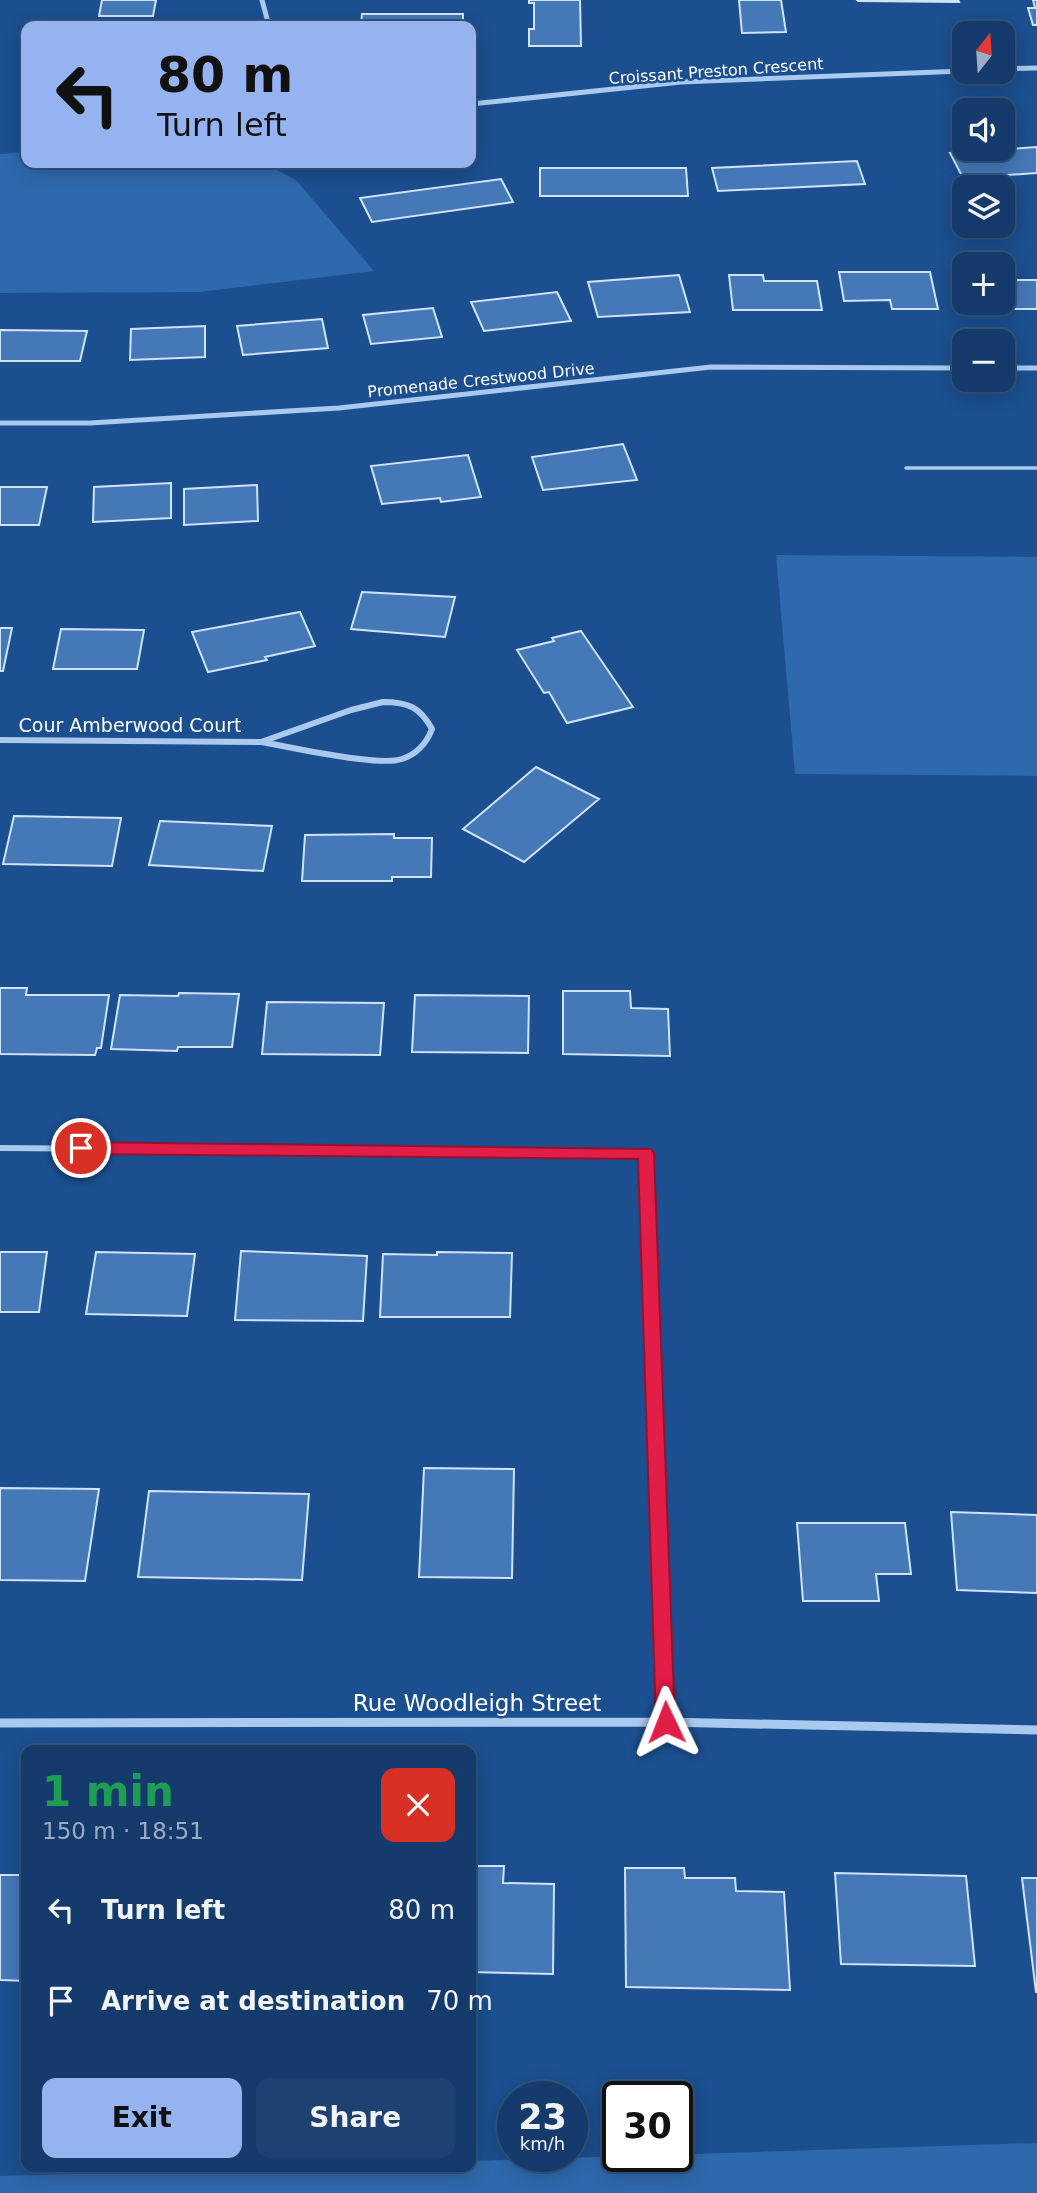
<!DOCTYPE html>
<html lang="en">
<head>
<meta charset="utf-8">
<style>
  :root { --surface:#143b6b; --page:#1d4271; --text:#f1f3f6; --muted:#9dadc1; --line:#33557e; --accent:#95b2f1 }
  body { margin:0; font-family:"DejaVu Sans",sans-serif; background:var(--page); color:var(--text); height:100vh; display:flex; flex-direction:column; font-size:26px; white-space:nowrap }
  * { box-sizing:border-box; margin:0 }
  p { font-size:23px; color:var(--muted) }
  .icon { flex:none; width:38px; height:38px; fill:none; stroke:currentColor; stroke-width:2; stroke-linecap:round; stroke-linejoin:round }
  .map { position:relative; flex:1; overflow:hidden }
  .panel { position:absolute; left:21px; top:1745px; width:455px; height:427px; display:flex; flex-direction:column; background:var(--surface); border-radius:14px; box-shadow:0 4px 18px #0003,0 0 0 2px var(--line) }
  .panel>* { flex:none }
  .banner { position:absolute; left:21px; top:21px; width:455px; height:147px; border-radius:14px; box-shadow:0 4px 18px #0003,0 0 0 2px var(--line); background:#95b2f1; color:#111; overflow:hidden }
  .needle { width:46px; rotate:17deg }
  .tools { position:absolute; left:952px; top:21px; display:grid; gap:14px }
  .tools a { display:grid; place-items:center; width:63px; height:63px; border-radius:14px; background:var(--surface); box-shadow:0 4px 18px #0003,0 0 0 2px var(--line); font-size:35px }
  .speed { position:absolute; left:497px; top:2081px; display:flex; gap:14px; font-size:35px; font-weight:700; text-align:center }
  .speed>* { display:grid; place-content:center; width:91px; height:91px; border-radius:50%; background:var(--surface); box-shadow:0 4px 18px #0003,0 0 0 2px var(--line); line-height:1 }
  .speed small { font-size:18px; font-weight:400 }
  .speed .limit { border:4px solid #111; border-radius:10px; background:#fff; color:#111 }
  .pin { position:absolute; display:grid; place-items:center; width:60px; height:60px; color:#fff; margin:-30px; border:4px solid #fff; border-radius:50%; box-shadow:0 2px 7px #0007 }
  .me { position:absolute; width:77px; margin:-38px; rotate:358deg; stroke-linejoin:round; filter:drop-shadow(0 0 5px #0008) }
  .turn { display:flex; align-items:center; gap:24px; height:147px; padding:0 21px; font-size:32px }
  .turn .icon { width:91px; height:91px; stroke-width:2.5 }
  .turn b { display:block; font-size:49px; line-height:60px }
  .round { display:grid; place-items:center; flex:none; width:74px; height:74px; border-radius:14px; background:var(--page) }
  .summary { display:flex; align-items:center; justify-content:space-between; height:119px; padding:0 21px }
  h1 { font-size:42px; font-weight:600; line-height:52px; color:#1e9e55 }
  .button { display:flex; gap:14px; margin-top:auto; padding:14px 21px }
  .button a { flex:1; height:80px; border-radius:14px; background:var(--accent); color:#111; font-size:28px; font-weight:600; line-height:80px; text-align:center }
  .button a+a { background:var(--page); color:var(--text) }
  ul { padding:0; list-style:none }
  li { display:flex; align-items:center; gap:21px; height:91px; padding:0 21px }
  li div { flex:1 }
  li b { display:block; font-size:26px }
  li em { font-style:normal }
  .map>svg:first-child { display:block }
</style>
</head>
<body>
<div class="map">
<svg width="1037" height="2193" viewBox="0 0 1037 2193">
  <rect width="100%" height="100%" fill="#1b4f8f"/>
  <path fill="#2e69ad" d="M26,152V163H263L296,180L374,271L199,292L0,293V154Z
    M776,555L1037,557V776L795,774Z
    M1037,2143V2193H0V2176L303,2167L471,2166V2161Z"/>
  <path fill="#4478b7" stroke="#cfe3fa" stroke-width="2" d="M102,0H156L153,16H99Z
    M529,0H580L581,46H529V29H534V3H529Z
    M739,0H781L786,32L742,33Z
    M857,0H958L959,2L858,1Z
    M1033,0H1037V25H1033L1028,8H1035Z
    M362,14H463V26H361Z
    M1037,147V173L963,178L950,153Z
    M857,161L865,184L718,191L712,168Z
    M540,168H686L688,196H540Z
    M501,179L513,202L372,222L360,198Z
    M839,272H930L938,309H892L890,300L844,301Z
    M679,275L690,312L598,317L588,282Z
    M729,275H763L764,281H817L822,310H733Z
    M1003,280H1037V309H976L974,303H1003Z
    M557,292L571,321L484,331L471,302Z
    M433,308L442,337L371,344L363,315Z
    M322,319L328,348L243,355L237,326Z
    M205,326V357L130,360L131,329Z
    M0,330L87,331L80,361H0Z
    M623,444L637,480L543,490L532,457Z
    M468,455L481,497L441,502L440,498L382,504L371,466Z
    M171,483V518L93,522L94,487Z
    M257,485L258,521L184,525V489Z
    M0,487H47L39,525H0Z
    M362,592L455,597L445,637L351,629Z
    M300,612L315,646L265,657L267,660L208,672L192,632Z
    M0,628H12L3,671H0Z
    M61,629L144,630L137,669H53Z
    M581,631L633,707L567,723L549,692L544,693L517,650L554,641L552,638Z
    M536,767L599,799L524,862L463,829Z
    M14,816L121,818L112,866L3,864Z
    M160,821L272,826L263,871L149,865Z
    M394,834V838H432L431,877H392V881H302L305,835Z
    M0,988H27L26,995H109L101,1048H97L95,1055L0,1054Z
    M563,991H630L631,1008L668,1009L670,1056L563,1054Z
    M179,993L239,994L232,1047H178L177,1051L111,1049L120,995L178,996Z
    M415,995L529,996L528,1053L412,1052Z
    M267,1002L384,1003L380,1055L262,1054Z
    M241,1251L367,1256L363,1321L235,1320Z
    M0,1252H47L39,1312H0Z
    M96,1252L195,1254L187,1316L86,1314Z
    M437,1252L512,1253L510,1317H380L383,1254L437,1255Z
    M424,1468L514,1469L512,1578L419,1577Z
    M0,1488L99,1489L85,1581L0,1580Z
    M149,1491L309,1494L302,1580L138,1577Z
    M951,1512L1037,1515V1593L957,1590Z
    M797,1523H905L911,1574H876L879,1601H803Z
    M471,1866H504L503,1883L554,1884L553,1974L471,1972Z
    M625,1868H684L685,1878H735L736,1891L784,1892L790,1990L626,1987Z
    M835,1873L966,1876L975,1966L841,1964Z
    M0,1875H26V1981L0,1980Z
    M1022,1878H1037V1992H1036Z"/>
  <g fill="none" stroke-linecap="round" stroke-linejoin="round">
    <path stroke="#a9c9ee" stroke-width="3.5" d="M906,468H1037"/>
    <path stroke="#a9c9ee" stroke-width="5" d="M262,0L269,26
      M1003,69L1037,68
      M471,104L681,82L964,71
      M1003,368H1037
      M0,423H90L339,408L711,367L964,368"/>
    <path stroke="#a9c9ee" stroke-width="6" d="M383,702C408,702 420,707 432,729C427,742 417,754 402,759C378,767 290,747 261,742L351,710Z
      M0,740L261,742
      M0,1148L646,1153L650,1264"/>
    <path stroke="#a9c9ee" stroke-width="9" d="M650,1263L665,1722
      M0,1723L665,1722L1037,1730"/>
  </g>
  <path fill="#e11d48" stroke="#92132f" stroke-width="2" d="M81,1142L651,1149L654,1153L675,1722L672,1728L666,1730L659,1728L656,1722L638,1159L81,1154L73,1148Z"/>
  <g text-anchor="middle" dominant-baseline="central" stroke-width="5" stroke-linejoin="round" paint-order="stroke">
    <g font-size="16" fill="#fff" stroke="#1b4f8f">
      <text transform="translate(716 71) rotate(-4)">Croissant Preston Crescent</text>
      <text transform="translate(481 380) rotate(-6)">Promenade Crestwood Drive</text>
    </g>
    <g font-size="19" fill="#fff" stroke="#1b4f8f">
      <text x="130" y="725">Cour Amberwood Court</text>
    </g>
    <g font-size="23" fill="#fff" stroke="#1b4f8f">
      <text x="477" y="1703">Rue Woodleigh Street</text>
    </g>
  </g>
</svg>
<div class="tools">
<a><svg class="needle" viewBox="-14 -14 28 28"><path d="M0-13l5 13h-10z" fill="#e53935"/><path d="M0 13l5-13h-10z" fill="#9dadc1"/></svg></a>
<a><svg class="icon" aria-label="sound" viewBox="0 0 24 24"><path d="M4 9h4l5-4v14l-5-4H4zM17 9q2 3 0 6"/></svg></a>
<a><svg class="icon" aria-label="layers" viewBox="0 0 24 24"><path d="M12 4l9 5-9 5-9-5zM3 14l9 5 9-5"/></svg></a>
<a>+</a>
<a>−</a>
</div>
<div class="speed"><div>23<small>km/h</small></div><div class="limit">30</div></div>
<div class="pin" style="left:81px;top:1148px;background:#d93025"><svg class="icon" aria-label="arrive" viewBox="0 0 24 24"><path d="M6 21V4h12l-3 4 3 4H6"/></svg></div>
<svg class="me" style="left:666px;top:1722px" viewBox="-20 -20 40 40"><path d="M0-17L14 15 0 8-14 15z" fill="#e11d48" stroke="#fff" stroke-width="4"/></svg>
<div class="banner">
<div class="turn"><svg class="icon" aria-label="left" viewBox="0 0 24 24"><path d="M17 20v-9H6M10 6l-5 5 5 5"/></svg><div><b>80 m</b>Turn left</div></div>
</div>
<section class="panel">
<div class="summary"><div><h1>1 min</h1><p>150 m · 18:51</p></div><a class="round" style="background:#d93025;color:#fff"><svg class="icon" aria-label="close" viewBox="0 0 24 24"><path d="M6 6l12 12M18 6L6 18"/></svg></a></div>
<ul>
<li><svg class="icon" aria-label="left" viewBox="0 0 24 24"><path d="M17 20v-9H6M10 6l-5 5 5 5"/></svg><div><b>Turn left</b></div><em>80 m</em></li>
<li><svg class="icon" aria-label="arrive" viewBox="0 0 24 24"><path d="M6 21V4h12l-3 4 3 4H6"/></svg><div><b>Arrive at destination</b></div><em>70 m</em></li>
</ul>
<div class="button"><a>Exit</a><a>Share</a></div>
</section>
</div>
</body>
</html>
